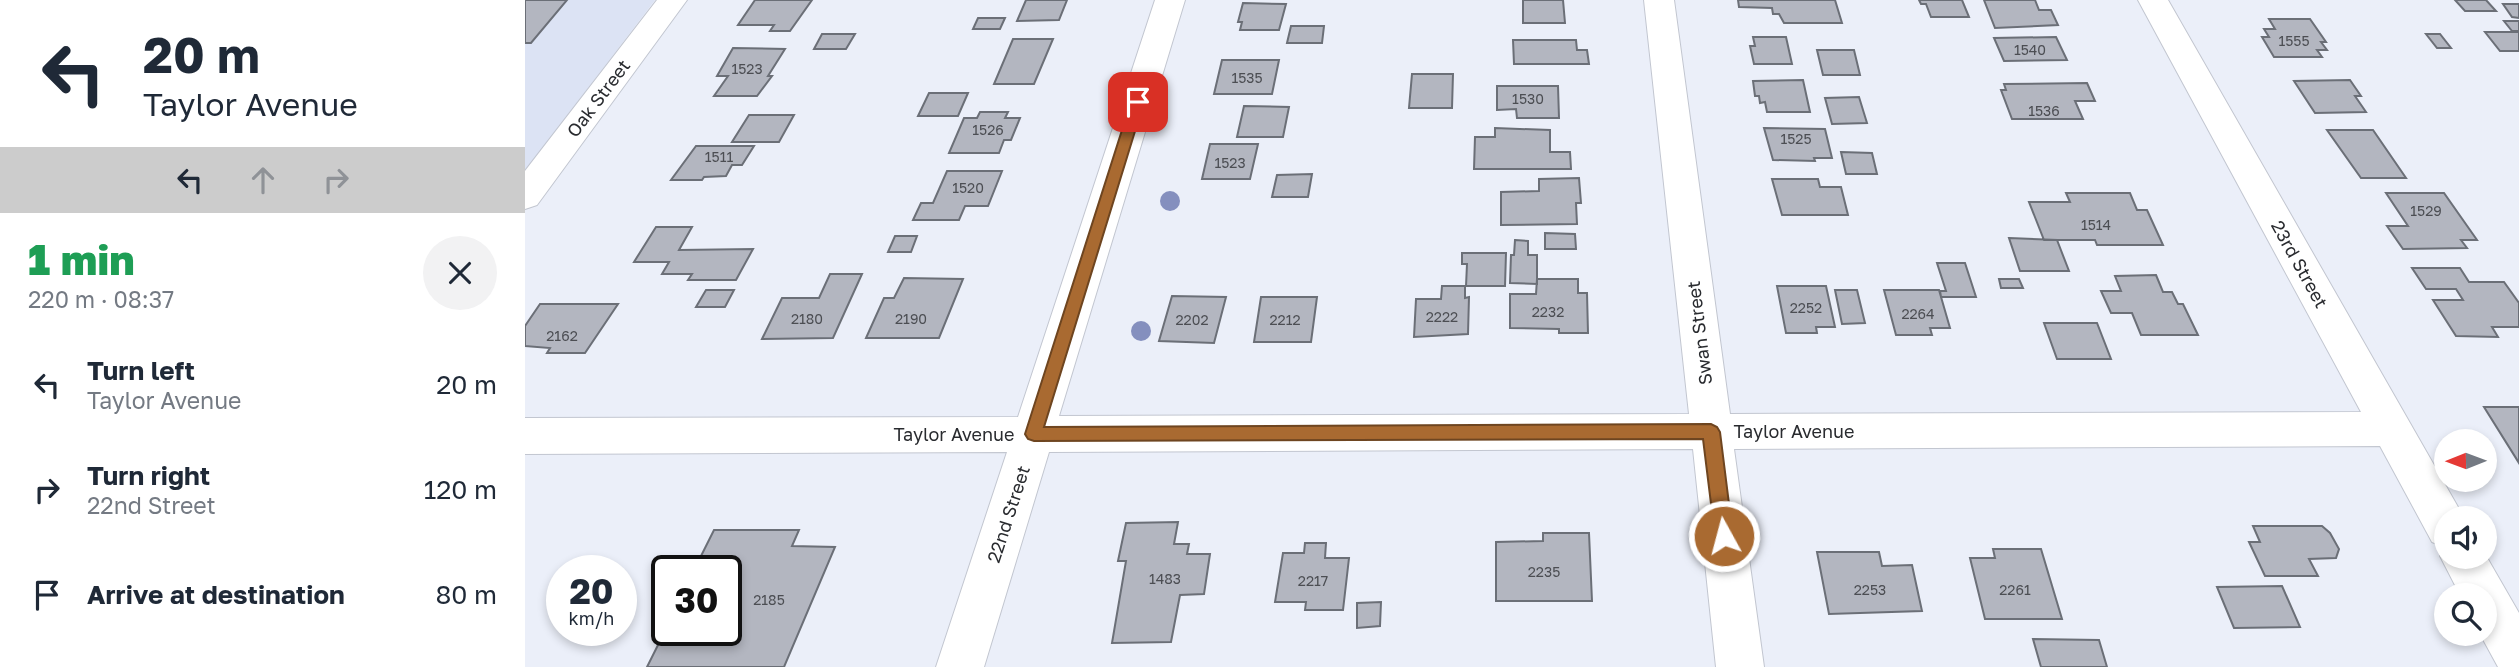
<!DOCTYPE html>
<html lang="en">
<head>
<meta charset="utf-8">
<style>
  :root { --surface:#fff; --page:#f2f2f3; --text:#1f2937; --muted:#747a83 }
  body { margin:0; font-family:"Golos Text",sans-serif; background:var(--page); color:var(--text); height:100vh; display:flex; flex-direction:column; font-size:26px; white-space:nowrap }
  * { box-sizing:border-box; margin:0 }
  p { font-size:23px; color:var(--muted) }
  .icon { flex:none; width:38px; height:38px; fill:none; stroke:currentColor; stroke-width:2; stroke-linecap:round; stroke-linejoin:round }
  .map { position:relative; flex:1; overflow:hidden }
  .panel { display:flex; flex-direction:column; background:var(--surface); width:525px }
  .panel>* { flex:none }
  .banner { background:#fff; color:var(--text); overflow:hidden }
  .needle { width:46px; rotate:269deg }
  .buttons { position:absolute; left:1909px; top:429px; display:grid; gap:14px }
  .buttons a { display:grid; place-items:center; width:63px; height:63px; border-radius:50%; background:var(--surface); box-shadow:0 4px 10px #0003; font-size:35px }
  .speed { position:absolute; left:21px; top:555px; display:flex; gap:14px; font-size:35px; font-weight:700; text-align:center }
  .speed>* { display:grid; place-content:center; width:91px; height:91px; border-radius:50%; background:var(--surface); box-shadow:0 4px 10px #0003; line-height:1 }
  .speed small { font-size:18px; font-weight:400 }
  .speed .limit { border:4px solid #111; border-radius:10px; background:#fff; color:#111 }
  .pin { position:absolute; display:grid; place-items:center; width:60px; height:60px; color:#fff; margin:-30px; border-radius:14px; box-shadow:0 4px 10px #0006 }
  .me { position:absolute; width:77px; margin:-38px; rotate:353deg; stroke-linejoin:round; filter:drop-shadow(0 0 5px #0008) }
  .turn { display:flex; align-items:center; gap:24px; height:147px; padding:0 28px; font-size:32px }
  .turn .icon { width:91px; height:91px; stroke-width:2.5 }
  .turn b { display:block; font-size:49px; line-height:60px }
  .lanes { display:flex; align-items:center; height:66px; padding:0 28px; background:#0003; justify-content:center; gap:35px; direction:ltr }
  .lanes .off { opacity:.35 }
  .round { display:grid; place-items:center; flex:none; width:74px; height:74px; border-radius:37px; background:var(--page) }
  .summary { display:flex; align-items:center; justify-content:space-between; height:119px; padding:0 28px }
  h1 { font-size:42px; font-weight:800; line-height:52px; color:#1e9e55 }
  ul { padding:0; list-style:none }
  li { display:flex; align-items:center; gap:21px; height:105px; padding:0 28px }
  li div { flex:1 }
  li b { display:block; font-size:26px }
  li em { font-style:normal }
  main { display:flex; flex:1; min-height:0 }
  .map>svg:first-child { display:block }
</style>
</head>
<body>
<main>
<section class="panel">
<div class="banner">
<div class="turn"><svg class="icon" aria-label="left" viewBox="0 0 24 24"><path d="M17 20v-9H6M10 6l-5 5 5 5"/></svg><div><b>20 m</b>Taylor Avenue</div></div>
<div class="lanes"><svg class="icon" aria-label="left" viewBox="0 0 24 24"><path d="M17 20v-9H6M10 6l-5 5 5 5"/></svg><svg class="icon off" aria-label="ahead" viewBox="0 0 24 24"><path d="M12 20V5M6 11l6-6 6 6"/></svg><svg class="icon off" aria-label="right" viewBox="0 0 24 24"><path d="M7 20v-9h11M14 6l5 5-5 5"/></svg></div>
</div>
<div class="summary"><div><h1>1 min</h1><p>220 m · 08:37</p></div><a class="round"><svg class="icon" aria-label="close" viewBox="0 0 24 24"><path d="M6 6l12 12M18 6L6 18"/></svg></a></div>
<ul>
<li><svg class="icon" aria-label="left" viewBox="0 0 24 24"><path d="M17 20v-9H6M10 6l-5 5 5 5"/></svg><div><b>Turn left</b><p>Taylor Avenue</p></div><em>20 m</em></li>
<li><svg class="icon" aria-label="right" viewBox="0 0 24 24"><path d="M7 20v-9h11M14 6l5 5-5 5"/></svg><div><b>Turn right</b><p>22nd Street</p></div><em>120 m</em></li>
<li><svg class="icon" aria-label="arrive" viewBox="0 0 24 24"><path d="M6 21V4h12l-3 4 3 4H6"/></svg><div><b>Arrive at destination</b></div><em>80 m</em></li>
</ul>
</section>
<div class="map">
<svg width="1994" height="667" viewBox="0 0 1994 667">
  <rect width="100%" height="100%" fill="#ebeff9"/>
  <path fill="#dce3f4" d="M0,0H130L0,171Z"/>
  <path fill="#b3b6c0" stroke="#6b6f77" stroke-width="2" d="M0,0H42L6,43H0Z
    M230,0H287L265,31H245L249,25H213Z
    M501,0H542L534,20L492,21Z
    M998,0H1038L1040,23H998Z
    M1213,0H1310L1317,23H1259L1254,14H1248L1247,8L1214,7Z
    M1394,0H1437L1444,17H1406L1401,4H1396Z
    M1459,0H1510L1514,10H1526L1533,25L1470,28Z
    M1930,0H1961L1971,11H1940Z
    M718,3L761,4L754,30H715L717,22H713Z
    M1978,4H1994V18L1987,17Z
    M453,18H480L475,29H448Z
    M1744,19H1785L1801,42H1796L1802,50H1792L1797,57H1749L1737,37H1744L1739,29H1750Z
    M1979,21H1994V31H1987Z
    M766,26H799L797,43H762Z
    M1960,32H1994V51H1975Z
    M297,34H330L321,49H289Z
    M1901,34H1915L1926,48H1912Z
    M1228,37H1261L1267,64H1229L1225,46H1230Z
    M1531,37L1542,60L1479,61L1469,38Z
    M488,39H528L509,84H469Z
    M988,40H1051L1052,50H1062L1064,64H989Z
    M208,48L260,49L243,76H247L232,96H189L203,76H192Z
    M1292,50H1329L1335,75H1298Z
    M697,60H754L747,94H689Z
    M887,74H928L927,108H884Z
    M1278,80L1285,112H1242L1240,102L1235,103L1234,96H1230L1228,81Z
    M1825,80L1836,96H1830L1841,112L1790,113L1769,81Z
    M1562,83L1570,101H1550L1558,119H1487L1476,90H1481L1479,84Z
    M972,86H1033L1034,118H992L991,109L972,110Z
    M404,93H443L433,116H393Z
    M1334,97L1342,123L1307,124L1300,98Z
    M719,106L764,107L758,137H712Z
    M455,112H483L480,118H495L486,140H479L474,153H424L439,118H452Z
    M224,115H269L254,142H207Z
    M970,128L1025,130V152H1045L1046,169H949L950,137H970Z
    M1239,128L1300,129L1307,158H1289L1290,161L1248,160Z
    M1802,130H1848L1881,178H1836Z
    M685,144H733L725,179H677Z
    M171,146H229L217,165H207L201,176L179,177L177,180H146Z
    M1316,152L1347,153L1352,174H1321Z
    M422,171H477L463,206H440L434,220H388L396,203H408Z
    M787,174L783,197H747L752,175Z
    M1054,178L1056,203H1051L1052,224L976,225V192L1014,191V179Z
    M1247,179H1293L1295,187H1316L1323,215H1257Z
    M1541,193H1605L1612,210H1622L1638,245H1572L1570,240H1519L1504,202H1545Z
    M1861,193H1919L1952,240H1936L1942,248L1878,249L1862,226H1883Z
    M131,227H167L154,250L228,249L211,280H163L167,274H137L144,262H109Z
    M1020,233L1050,234L1051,249H1020Z
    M370,236H392L386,252H363Z
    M1484,238L1532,240L1544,271H1495Z
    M990,240L1003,241V255H1012V284L985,283L986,255H989Z
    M937,253H981L980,286H941L942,264H937Z
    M1412,263H1440L1451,297H1416L1415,291H1421Z
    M1887,268H1935L1944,282H1979L1994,303V327H1967L1973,337L1931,336L1908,300H1938L1931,289H1901Z
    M305,274H337L308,338L237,339L257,298H294Z
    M1631,275L1638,292H1647L1653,304H1658L1673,335H1616L1607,313H1586L1576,291H1596L1590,276Z
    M379,278L438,279L414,338H341L359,298H369Z
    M1012,279H1053V293H1062L1063,333H1034V329L985,328V294H1011Z
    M1474,279H1494L1498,288H1476Z
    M917,286H940V298L944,297L943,334L889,337L891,299H916Z
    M1252,286H1301L1310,327H1291L1292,333H1261Z
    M181,290H209L200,307H171Z
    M1310,290H1332L1340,323L1317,324Z
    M1359,290H1414L1425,328H1405L1407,335H1371Z
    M647,296L701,297L689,343L634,341Z
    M736,297H792L786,342H729Z
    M15,304H93L60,353H22L25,348L0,346V326Z
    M1519,323H1572L1586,359H1532Z
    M1959,407H1994V463Z
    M653,522L649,544H664L662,554H685L679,594L655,595L646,642L587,643L601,561H593L601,523Z
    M1728,526H1797L1805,533L1814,549L1811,558L1784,559L1793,576H1740L1724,542H1735Z
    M189,530H274L267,546L310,547L259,667H122L142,627V630H201V570H169Z
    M1018,533H1064L1067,601H971V542L1018,541Z
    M780,543H801L800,558H824L818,610H780L781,602H750L758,553H779Z
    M1468,549H1516L1537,619H1460L1445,558H1470Z
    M1292,552H1354L1357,566L1387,565L1397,611L1304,614Z
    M1757,586L1775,627L1709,628L1692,587Z
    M856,602L855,626L832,628V603Z
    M1508,639L1574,640L1582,667H1516Z"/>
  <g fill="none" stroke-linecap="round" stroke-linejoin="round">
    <g stroke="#c2c6d0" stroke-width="2">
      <path id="minor" d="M132,0H162L12,205L0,209V171Z
        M630,0H660L534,416L1164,414L1119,0H1149L1205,414L1836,412L1613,0H1643L1937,514L1939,518H1922V556H1960V554L1994,613V667H1973L1955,634H1960V595H1935L1915,556L1919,547L1907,542L1855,446L1209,449L1239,667H1191L1168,449L524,452L459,667H411L482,452L0,454V418L493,417Z"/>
    </g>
    <use href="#minor" fill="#fff" fill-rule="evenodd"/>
  </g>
  <g fill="#848fbe">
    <circle cx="645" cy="201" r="10"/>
    <circle cx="616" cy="331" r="10"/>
  </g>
  <path fill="#a96a31" stroke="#6e4520" stroke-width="2" d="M613,98L619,102L519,427L1186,424L1192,427L1195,432L1208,536L1205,542L1199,545L1192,542L1190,536L1178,439L509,441L503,439L500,434L606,102Z"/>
  <g text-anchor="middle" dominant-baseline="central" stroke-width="5" stroke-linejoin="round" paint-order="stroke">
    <g font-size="14" fill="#4c4e53">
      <text x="1769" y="40">1555</text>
      <text x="1505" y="49">1540</text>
      <text x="222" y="68">1523</text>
      <text x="722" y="77">1535</text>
      <text x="1003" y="98">1530</text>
      <text x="1519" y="110">1536</text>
      <text x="463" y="129">1526</text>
      <text x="1271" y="138">1525</text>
      <text x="194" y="156">1511</text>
      <text x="705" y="162">1523</text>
      <text x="443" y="187">1520</text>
      <text x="1901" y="210">1529</text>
      <text x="1571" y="224">1514</text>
      <text x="1281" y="307">2252</text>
      <text x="1023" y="311">2232</text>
      <text x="1393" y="313">2264</text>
      <text x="917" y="316">2222</text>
      <text x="282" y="318">2180</text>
      <text x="386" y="318">2190</text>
      <text x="667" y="319">2202</text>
      <text x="760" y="319">2212</text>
      <text x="37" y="335">2162</text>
      <text x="1019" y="571">2235</text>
      <text x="640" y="578">1483</text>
      <text x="788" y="580">2217</text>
      <text x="1345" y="589">2253</text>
      <text x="1490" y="589">2261</text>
      <text x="244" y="599">2185</text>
    </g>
    <g font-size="18" fill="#292b2f" stroke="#fff">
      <text transform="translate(73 98) rotate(-53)">Oak Street</text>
      <text transform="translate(1775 264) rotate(61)">23rd Street</text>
      <text transform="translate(1174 333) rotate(-97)">Swan Street</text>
      <text x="1269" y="431">Taylor Avenue</text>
      <text x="429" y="434">Taylor Avenue</text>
      <text transform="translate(483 514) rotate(-72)">22nd Street</text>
    </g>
  </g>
</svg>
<div class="buttons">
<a><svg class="needle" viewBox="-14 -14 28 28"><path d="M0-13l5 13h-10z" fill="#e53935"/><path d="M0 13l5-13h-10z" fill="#747a83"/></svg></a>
<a><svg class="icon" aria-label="sound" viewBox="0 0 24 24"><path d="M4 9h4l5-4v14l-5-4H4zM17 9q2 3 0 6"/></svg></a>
<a><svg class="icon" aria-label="search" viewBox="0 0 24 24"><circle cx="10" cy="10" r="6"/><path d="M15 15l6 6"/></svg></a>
</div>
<div class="speed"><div>20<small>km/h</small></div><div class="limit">30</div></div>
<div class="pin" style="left:613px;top:102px;background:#d93025"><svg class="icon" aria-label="arrive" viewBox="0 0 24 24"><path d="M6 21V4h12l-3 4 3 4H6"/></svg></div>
<svg class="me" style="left:1199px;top:536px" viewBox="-20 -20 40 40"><circle r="17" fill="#a96a31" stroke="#fff" stroke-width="3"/><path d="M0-11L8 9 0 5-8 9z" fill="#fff"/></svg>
</div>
</main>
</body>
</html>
